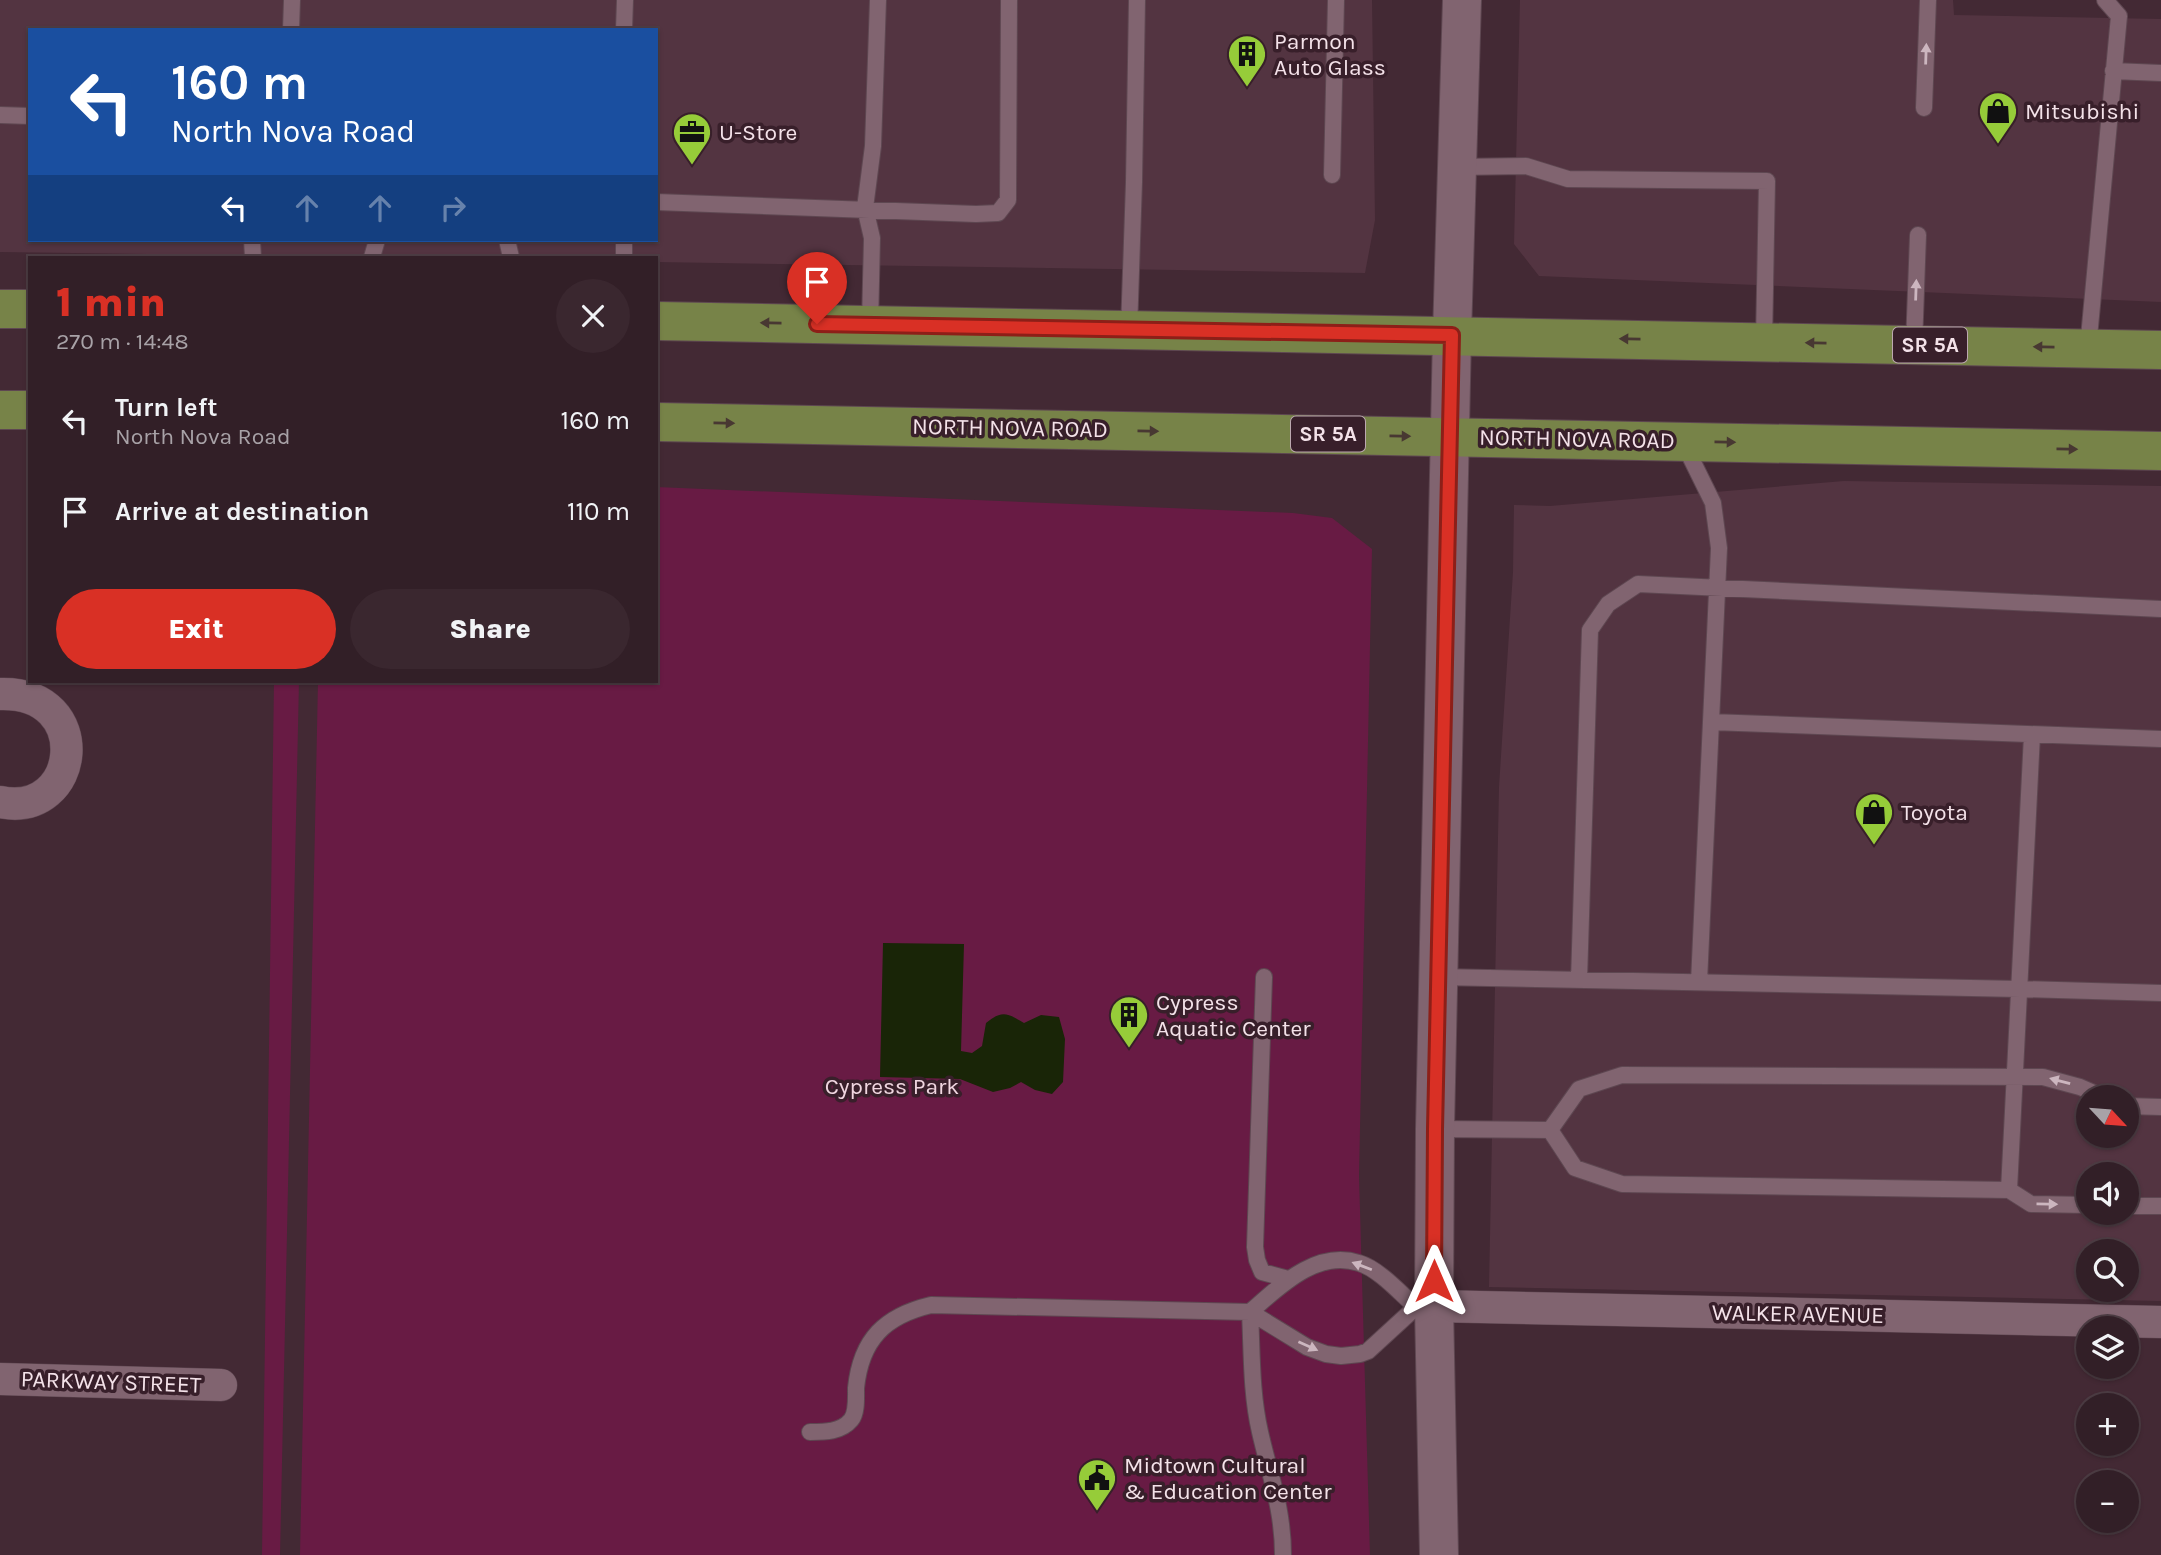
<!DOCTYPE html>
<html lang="en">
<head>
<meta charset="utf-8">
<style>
  :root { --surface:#321f27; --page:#3a272f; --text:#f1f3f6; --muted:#a8a2a7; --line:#4d3d44; --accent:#d93025 }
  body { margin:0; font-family:Karla,sans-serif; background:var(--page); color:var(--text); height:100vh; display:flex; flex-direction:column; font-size:26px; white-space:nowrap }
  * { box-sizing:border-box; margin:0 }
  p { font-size:23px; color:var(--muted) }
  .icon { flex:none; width:38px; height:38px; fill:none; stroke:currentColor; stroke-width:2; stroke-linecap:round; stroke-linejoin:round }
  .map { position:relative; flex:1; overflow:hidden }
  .side { position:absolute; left:28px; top:256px; width:630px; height:427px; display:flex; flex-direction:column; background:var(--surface); border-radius:0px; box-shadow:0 2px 5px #0004,0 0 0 2px var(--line) }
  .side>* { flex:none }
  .top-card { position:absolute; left:28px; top:28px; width:630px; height:214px; border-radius:0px; box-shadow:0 2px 5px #0004,0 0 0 2px var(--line); background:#1a4fa0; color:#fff; overflow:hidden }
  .needle { width:46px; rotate:116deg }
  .buttons { position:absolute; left:2076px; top:1085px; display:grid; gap:14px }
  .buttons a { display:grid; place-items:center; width:63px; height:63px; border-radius:50%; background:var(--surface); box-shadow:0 2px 5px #0004,0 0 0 2px var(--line); font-size:35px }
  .pin { position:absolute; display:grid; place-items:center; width:60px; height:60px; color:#fff; margin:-72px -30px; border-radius:50% 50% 50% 0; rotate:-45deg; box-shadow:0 0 7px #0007 }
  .pin .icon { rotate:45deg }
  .me { position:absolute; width:77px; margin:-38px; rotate:0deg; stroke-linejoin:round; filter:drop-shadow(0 0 5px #0008) }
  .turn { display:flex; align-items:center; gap:24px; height:147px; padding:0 28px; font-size:32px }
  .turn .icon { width:91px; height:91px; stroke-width:2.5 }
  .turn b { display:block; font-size:49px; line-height:60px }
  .lanes { display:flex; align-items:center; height:66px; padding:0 28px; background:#0003; justify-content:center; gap:35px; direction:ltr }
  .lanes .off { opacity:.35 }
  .round { display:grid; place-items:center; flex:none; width:74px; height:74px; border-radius:37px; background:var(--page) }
  .headline { display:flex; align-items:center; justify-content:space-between; height:119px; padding:0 28px }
  h1 { font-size:42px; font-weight:800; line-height:52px; color:var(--accent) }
  .cta { display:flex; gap:14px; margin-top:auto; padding:14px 28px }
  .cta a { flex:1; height:80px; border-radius:42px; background:var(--accent); color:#fff; font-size:28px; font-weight:800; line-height:80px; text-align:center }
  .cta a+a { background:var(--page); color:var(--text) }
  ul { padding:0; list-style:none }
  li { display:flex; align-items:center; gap:21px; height:91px; padding:0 28px }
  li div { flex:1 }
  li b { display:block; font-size:26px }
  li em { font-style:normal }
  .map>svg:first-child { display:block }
</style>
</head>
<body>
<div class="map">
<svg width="2161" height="1555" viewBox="0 0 2161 1555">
  <rect width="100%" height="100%" fill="#432934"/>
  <path fill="#533441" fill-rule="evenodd" d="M0,0H1372L1375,220L1365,273L656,262V257H357L0,252ZM30,30H656V240H30Z
    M1520,0H1953L1954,15L2161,19V302L1539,276L1514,244Z
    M1844,481L2161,486V1301L1489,1287L1499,787L1513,572L1514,505L1550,506ZM2088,1097H2126V1136H2088ZM2088,1174H2126V1213H2088ZM2088,1251H2126V1290H2088Z"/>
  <path fill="#681b44" d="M656,487L1293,513L1332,518L1372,549L1359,1176L1370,1555H300L318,681H656Z
    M274,681H299L280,1555H262Z"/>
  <path fill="#192507" d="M883,943L964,944L961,1051L972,1053L982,1046L986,1023C1002,1010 1007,1013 1024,1023L1041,1015L1059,1017L1065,1039L1063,1082L1052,1094L1035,1090L1021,1082L1010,1088L993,1092L960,1079L880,1077Z"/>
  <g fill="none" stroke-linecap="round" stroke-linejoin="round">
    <g stroke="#5e4751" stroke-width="18">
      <path id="service" d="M291,30L292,0
        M624,30L625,0
        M2113,71L2161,73
        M1924,108L1928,0
        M0,115L30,116
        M1457,167L1526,166L1568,179L1767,181L1764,342
        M1332,175L1336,0
        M656,202L976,214L998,213L1008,200L1009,0
        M252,240L253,257
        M507,240L511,257
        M624,240V257
        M372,257L377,240
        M870,325L872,238L865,208L873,146L878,0
        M1129,330L1134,182L1137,0
        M1914,345L1918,235
        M2088,348L2119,16L2105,0
        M1684,444L1713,503L1719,548L1699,982
        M1711,722L2161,739
        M1264,977L1255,1247L1257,1260L1262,1272L1288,1279
        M1439,977L2019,989L2161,993
        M1579,980L1590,630L1608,604L1638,584L2161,609
        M2126,1106L2161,1107
        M1435,1129L1550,1130
        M1550,1130L1575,1168L1622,1184L2009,1190L2032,735
        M1550,1130L1579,1089L1622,1075L2043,1077L2080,1087L2103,1097
        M2009,1190L2031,1204L2088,1205
        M2126,1206H2161
        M1250,1312C1252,1352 1251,1393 1260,1432C1270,1476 1283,1509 1283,1555
        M1250,1312C1279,1287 1316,1249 1359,1263C1379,1269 1400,1293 1416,1307L1425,1306
        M810,1432C825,1432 841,1432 851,1420C857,1413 856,1398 856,1388C861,1339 885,1316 931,1305L1250,1312L1307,1347L1326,1354L1341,1356L1360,1354L1368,1351L1416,1307"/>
    </g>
    <g stroke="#5e4751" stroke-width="33">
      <path id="minor" d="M0,694C96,691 81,819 0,802
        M1434,1306L2161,1322
        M0,1379L221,1385"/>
    </g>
    <g stroke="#5e4751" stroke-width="40">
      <path id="secondary" d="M1439,1555L1434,1306L1435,1129L1452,335L1462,0"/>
    </g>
    <g stroke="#5e4751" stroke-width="40">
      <path id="primary" d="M0,309H30
        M656,321L2161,350
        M0,410H30
        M656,422L2161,451"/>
    </g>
    <use href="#service" stroke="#816470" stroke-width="16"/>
    <use href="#minor" stroke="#816470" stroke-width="32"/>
    <use href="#secondary" stroke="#816470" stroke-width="38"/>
    <use href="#primary" stroke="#778348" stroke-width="38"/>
  </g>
  <defs><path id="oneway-solid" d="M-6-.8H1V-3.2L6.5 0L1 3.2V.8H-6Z" transform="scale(1.75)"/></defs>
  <g fill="#ccb6bf">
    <use href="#oneway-solid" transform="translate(1926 54) rotate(-88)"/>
    <use href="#oneway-solid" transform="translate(1916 290) rotate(-88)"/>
    <use href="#oneway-solid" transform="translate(2060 1081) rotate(-165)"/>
    <use href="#oneway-solid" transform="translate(2047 1204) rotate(1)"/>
    <use href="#oneway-solid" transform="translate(1362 1266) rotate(-159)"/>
    <use href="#oneway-solid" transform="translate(1308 1346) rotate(24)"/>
  </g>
  <g fill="#483832">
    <use href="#oneway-solid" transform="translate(771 323) rotate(-179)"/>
    <use href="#oneway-solid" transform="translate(1630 339) rotate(-179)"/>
    <use href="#oneway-solid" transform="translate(1816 343) rotate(-179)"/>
    <use href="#oneway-solid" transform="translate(2044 347) rotate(-179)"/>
    <use href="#oneway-solid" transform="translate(724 423) rotate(1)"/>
    <use href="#oneway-solid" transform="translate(1148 431) rotate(1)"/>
    <use href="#oneway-solid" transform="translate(1400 436) rotate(1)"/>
    <use href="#oneway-solid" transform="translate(1725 442) rotate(1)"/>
    <use href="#oneway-solid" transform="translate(2067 449) rotate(1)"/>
  </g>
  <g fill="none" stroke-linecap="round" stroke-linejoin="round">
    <g stroke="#8d1f18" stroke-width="18">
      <path id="route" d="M817,324L1452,335L1435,1129L1434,1281"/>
    </g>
    <use href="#route" stroke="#d93025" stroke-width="12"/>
  </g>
  <defs>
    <g id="building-pin" transform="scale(2.0125)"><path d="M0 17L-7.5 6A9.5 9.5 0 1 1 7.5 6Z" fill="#96cc39" stroke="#381f2a"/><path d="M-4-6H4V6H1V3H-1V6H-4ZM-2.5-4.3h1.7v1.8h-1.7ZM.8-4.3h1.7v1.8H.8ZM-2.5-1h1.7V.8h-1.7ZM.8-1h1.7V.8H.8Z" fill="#111"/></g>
    <g id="shop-pin" transform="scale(2.0125)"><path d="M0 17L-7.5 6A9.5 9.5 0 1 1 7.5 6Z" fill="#96cc39" stroke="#381f2a"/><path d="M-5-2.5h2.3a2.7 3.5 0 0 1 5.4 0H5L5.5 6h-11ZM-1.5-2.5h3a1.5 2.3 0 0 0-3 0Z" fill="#111"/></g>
    <g id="office-pin" transform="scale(2.0125)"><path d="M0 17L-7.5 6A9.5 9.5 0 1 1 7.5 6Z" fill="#96cc39" stroke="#381f2a"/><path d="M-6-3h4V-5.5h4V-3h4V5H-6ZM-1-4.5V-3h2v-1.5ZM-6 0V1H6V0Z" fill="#111"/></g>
    <g id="civic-pin" transform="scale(2.0125)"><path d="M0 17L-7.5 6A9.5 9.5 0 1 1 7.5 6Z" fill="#96cc39" stroke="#381f2a"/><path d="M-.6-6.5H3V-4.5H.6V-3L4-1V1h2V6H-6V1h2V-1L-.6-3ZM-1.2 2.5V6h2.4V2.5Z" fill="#111"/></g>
  </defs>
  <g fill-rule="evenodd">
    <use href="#building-pin" x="1247" y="54"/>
    <use href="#shop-pin" x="1998" y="111"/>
    <use href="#office-pin" x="692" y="132"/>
    <use href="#shop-pin" x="1874" y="812"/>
    <use href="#building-pin" x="1129" y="1015"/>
    <use href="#civic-pin" x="1097" y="1478"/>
  </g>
  <g text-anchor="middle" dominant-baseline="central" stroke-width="7" stroke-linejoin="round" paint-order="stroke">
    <g fill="#381f2a" stroke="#bca8b0" stroke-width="2">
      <rect x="1893" y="327.5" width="74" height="35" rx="5"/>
      <rect x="1291" y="416.5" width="74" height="35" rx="5"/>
    </g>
    <g font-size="21" font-weight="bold" fill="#f4e2e9">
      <text x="1930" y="345">SR 5A</text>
      <text x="1328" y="434">SR 5A</text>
    </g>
    <g font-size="23" fill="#f4e2e9" stroke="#381f2a" text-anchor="start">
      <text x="1274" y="41">Parmon<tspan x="1274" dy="26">Auto Glass</tspan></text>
      <text x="2025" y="111">Mitsubishi</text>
      <text x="719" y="132">U-Store</text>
      <text x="1901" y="812">Toyota</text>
      <text x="1156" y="1002">Cypress<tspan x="1156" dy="26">Aquatic Center</tspan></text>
      <text x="1124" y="1465">Midtown Cultural<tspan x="1124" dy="26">&amp; Education Center</tspan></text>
    </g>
    <g font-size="23" fill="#f4e2e9" stroke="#381f2a">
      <text transform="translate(1010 428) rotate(1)">NORTH NOVA ROAD</text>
      <text transform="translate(1577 439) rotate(1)">NORTH NOVA ROAD</text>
      <text transform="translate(1798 1314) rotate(1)">WALKER AVENUE</text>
      <text transform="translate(111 1382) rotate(2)">PARKWAY STREET</text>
    </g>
    <g font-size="23" fill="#f0d6e0" stroke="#381f2a">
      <text x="892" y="1086">Cypress Park</text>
    </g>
  </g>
</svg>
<div class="buttons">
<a><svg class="needle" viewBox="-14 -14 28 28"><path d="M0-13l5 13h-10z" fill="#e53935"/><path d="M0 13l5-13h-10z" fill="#a8a2a7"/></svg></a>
<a><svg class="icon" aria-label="sound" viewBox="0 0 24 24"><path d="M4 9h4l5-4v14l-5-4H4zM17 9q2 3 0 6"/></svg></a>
<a><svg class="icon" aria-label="search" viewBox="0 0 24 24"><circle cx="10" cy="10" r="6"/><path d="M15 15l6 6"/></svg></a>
<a><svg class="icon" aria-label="layers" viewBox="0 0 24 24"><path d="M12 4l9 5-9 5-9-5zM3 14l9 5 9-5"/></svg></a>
<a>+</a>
<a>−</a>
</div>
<div class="pin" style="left:817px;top:324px;background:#d93025"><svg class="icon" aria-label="arrive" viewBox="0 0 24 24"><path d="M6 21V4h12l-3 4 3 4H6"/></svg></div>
<svg class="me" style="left:1434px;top:1281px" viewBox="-20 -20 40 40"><path d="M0-17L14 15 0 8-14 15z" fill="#d93025" stroke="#fff" stroke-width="4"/></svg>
<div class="top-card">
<div class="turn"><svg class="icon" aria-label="left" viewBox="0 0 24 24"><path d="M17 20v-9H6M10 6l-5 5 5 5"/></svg><div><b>160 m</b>North Nova Road</div></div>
<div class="lanes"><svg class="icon" aria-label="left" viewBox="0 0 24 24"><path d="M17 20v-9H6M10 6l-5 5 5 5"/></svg><svg class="icon off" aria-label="ahead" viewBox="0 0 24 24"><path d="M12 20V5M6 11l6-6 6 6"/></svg><svg class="icon off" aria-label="ahead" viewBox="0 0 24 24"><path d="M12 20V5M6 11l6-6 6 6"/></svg><svg class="icon off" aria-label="right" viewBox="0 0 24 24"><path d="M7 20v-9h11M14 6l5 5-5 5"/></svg></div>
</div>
<section class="side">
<div class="headline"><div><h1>1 min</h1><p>270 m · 14:48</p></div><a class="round"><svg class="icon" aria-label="close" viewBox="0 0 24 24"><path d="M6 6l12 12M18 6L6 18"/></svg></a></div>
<ul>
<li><svg class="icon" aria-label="left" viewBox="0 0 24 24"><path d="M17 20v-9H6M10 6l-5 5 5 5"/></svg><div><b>Turn left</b><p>North Nova Road</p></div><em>160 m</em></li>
<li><svg class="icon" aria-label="arrive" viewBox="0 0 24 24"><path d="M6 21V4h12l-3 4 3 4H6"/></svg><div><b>Arrive at destination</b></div><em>110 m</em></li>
</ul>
<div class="cta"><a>Exit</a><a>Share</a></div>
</section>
</div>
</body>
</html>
